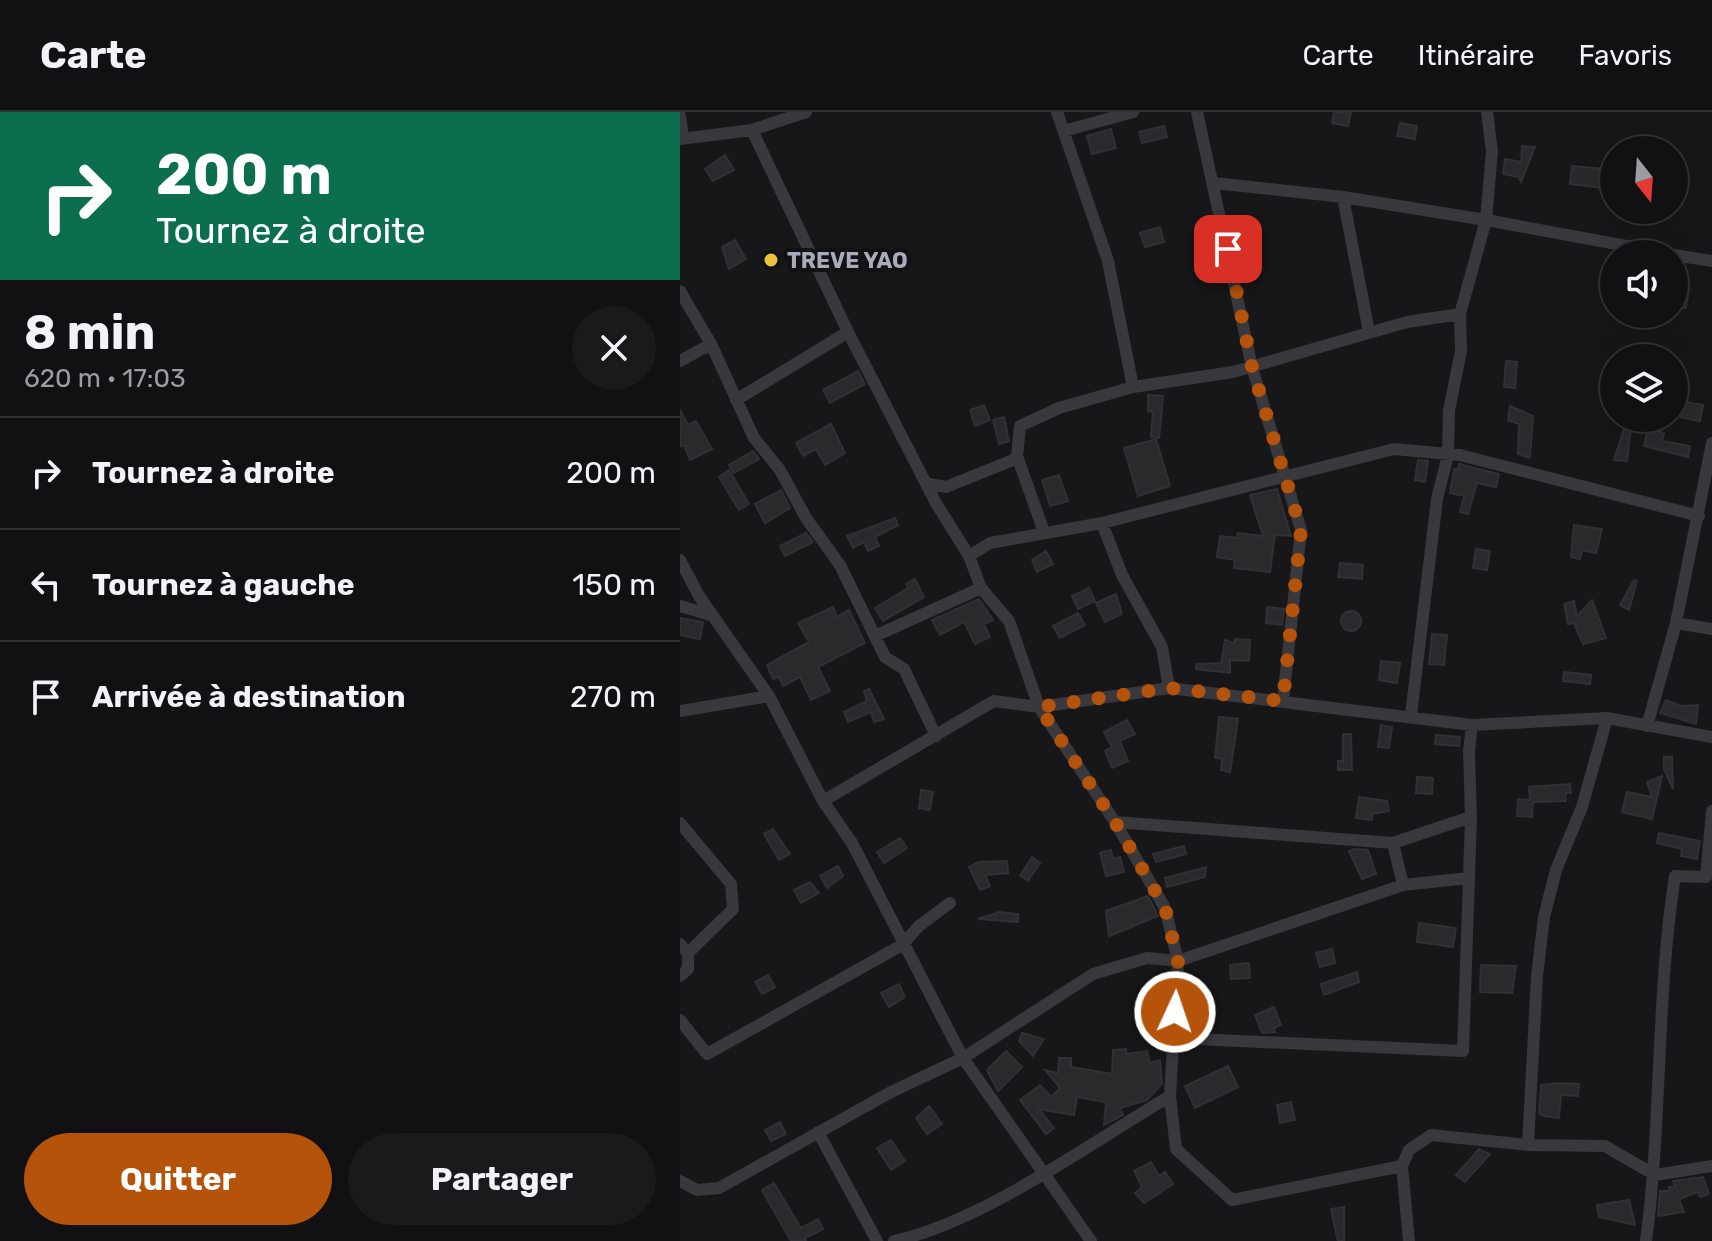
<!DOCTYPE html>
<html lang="fr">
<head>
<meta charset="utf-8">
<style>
  :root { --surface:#111113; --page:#1a1a1c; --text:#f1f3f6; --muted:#9c9da0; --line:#303133; --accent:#b45309 }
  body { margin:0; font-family:Rubik,sans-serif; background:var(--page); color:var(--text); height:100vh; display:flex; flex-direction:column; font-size:30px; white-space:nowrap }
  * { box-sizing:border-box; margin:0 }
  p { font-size:26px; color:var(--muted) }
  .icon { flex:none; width:44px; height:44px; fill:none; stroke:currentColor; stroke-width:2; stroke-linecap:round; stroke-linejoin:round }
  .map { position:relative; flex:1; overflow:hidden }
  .sheet { display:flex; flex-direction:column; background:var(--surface); width:680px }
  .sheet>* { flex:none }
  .hud { background:#0b6e4f; color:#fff; overflow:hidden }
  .needle { width:52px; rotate:163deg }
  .tools { position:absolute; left:920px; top:24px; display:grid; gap:16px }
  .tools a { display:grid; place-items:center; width:88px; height:88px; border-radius:50%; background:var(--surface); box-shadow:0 8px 32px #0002,0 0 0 2px var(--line); font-size:40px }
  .pin { position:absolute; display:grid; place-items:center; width:68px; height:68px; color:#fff; margin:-34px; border-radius:16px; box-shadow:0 4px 12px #0006 }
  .me { position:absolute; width:88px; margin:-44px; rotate:3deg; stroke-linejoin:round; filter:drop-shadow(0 0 6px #0008) }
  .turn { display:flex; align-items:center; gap:28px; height:168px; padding:0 24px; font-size:36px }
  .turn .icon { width:104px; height:104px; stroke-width:2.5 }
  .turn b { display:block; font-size:56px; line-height:68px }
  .round { display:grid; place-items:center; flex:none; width:84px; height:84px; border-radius:42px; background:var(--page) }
  .head { display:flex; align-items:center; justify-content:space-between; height:136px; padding:0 24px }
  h1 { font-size:48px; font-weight:700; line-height:60px }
  .primary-button { display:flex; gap:16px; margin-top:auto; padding:16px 24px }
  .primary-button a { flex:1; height:92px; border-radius:48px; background:var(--accent); color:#fff; font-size:32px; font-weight:700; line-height:92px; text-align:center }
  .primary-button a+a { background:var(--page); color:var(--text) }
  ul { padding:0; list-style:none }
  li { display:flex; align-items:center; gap:24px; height:112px; padding:0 24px; border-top:2px solid var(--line) }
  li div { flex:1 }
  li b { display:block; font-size:30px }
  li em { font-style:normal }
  header { display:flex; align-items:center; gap:48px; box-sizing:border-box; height:112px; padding:0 40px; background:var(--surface); border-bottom:2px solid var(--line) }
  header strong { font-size:38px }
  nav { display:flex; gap:44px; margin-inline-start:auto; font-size:28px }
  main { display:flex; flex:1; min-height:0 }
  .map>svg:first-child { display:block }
</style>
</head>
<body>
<header>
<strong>Carte</strong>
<nav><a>Carte</a><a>Itinéraire</a><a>Favoris</a></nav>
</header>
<main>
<section class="sheet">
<div class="hud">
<div class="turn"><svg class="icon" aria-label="right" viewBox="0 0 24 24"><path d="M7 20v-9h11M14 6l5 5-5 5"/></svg><div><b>200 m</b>Tournez à droite</div></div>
</div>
<div class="head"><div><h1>8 min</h1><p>620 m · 17:03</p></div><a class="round"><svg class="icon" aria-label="close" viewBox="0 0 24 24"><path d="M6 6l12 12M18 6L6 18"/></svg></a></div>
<ul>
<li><svg class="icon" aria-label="right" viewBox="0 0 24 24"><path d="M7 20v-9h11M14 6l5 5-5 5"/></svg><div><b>Tournez à droite</b></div><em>200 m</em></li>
<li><svg class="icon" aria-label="left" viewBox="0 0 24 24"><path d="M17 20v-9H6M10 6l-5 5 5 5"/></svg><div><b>Tournez à gauche</b></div><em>150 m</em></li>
<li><svg class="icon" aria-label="arrive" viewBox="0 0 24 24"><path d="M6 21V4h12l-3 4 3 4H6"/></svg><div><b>Arrivée à destination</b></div><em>270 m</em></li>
</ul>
<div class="primary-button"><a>Quitter</a><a>Partager</a></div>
</section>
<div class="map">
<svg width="1032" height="1129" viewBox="0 0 1032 1129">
  <rect width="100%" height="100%" fill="#171719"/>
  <path fill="#2a2a2d" stroke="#313135" stroke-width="2" d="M654,0H671L668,14L652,11Z
    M720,11L737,14L735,27L717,24Z
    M484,14L487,25L462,31L459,20Z
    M431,17L436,36L412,42L407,24Z
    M842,34L855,35L841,70L839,65L823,62L825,47L841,50Z
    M45,43L54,58L33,69L25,57Z
    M892,54L925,57L922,76L890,72Z
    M480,115L484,130L465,135L460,121Z
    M55,128L66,147L49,157L42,135Z
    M998,175L1009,176L1006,196L994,195V177Z
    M826,249L837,250L835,276L824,275Z
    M178,259L185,272L150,291L143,278Z
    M468,283L483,284L479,326L471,325L473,300L468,299Z
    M994,288L1023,293L1020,309L994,304Z
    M304,293L310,308L295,314L290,298Z
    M830,294L853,304L850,346L838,342L839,312L828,308Z
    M0,298L8,313L16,309L32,337L10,348L4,333L0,335Z
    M324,305L329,329L319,332L313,308Z
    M151,312L165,341L145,353L136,337L123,344L116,331Z
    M945,314L951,316L947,349L934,348Z
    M968,317L984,321L982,329L1010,334L1008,345L964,334Z
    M476,327L490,374L458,384L444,336Z
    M73,339L79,347L54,361L49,353Z
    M738,348L748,349L745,370L735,368Z
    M779,352L819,362L816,375L797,371L788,402L780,400L784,384L770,381L774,357L778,358Z
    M49,358L69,392L59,398L39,365Z
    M379,363L388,389L370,394L362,368Z
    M597,377L611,424L595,423L590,460L554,456L555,448L537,445L540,424L557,426L558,421L583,424L570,383Z
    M101,378L110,396L85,411L75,392Z
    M215,406L218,413L195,425L199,434L188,439L184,430L173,436L167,424Z
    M894,413L922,417L916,441L902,438L900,447L891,445Z
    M126,421L133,430L105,444L100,434Z
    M796,437L810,439L807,458L793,456Z
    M366,439L373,452L357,460L352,448Z
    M660,451L683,453L682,467L658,465Z
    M235,467L244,485L203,509L195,496L228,476L226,472Z
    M954,468L957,469L949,498L940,493Z
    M409,476L415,489L398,497L392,484Z
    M436,482L442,502L425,510L416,491Z
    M299,487L313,508L304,512L310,525L295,532L284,510L260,523L252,508Z
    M912,488L926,526L903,532L894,511L888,512L884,492L894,489L897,504Z
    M153,495L157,505L169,498L185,531L138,555L150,579L131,588L120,565L103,574L99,565L93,567L87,553L129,530L118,511Z
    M587,495L604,497L602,513L586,511Z
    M661 509a10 10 0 1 1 20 0a10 10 0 1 1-20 0Z
    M398,501L405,513L380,526L373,514Z
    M0,506L23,510L20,527L0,523Z
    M752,522L767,523L764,553L749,552Z
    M555,527L570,528L569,549L550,548V561L516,557V552L541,551L545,528L554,531Z
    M701,549L720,551L717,571L699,568Z
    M884,560L911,563L910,572L883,569Z
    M189,577L204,607L194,610L191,600L168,610L164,600L187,589L184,579Z
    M986,588L1001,594L1018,593L1016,612L980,601Z
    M539,605L558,607L550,660L541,658L542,647L535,646Z
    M447,608L455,622L440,629L448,649L432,656L425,639L432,635L424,620Z
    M701,613L712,615L709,636L698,635Z
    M663,622H671L672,658H658V649H663Z
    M756,623L780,625L779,634L755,632Z
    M984,645H992L993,677L984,657Z
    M982,664L972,707L942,700L947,680L972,685L967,670Z
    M737,665L753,666L752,682L736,681Z
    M890,672L891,681H885L886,689L853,690L852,705L837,704L838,687L850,688L849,675Z
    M241,678L253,680L250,698L239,696Z
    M679,685L707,689L709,699L692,702V708L676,706Z
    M93,717L110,742L99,748L84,722Z
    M979,721L1020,729L1017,747L1001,744L1002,737L977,731Z
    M220,726L227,736L204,751L197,740Z
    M504,734L506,742L476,750L473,742Z
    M675,737L688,738L696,762L682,767L669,739Z
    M431,738L433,747L440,745L444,760L426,764L420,741Z
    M352,745L360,751L348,769L340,764Z
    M327,749L328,761L305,763L310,774L300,778L289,755L299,750Z
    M158,754L163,764L147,776L140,764Z
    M526,755L525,765L487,775L485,766Z
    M130,770L139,781L121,791L114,778Z
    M468,784L478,804L429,824L426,799Z
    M319,800L338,802V810L298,807Z
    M739,811L776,816L773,835L737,830Z
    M652,837L655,851L640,855L636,841Z
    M569,851L570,866L551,867L550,853Z
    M801,853L836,854L832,881L800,880Z
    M677,860L679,870L644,883L641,872Z
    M88,863L95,875L82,882L75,870Z
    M219,872L225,885L209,895L201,881Z
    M594,895L601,913L594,916L595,920L582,921L575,903Z
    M342,921L364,927L353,944L339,929Z
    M446,937V942L467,939L470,951L480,948L482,972L467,988L440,996L443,1003L424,1013L426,990L397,985L394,1003L359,997L374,1016L366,1022L340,988L360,973L371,985L380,976L365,958L378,961L379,946H391V955L432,962L433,938Z
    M326,939L342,955L318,979L307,958Z
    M548,954L558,975L515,996L505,974Z
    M878,971L899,972L898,984L881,983L879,1006L863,1004L859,1001L861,973Z
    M611,990L615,1008L600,1011L597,993Z
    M249,994L262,1012L247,1022L236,1006Z
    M100,1010L106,1022L91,1029L85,1018Z
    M211,1028L225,1049L211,1058L197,1036Z
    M799,1037L810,1042L785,1070L776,1063Z
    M471,1050L479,1064L485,1060L493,1072L464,1091L455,1081L462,1075L454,1059Z
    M1023,1065L1029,1082L1020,1085L1018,1080L999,1087L1004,1100L978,1104L980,1079H990L989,1075L995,1074L993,1069Z
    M94,1071L121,1116L138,1107L143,1117L125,1126L126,1129H111L82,1078Z
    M949,1088L955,1113L919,1105L917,1093Z
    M664,1095V1129H658L651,1097Z"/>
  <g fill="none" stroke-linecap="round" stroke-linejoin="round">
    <path stroke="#38383d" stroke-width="12" d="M377,0L428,149L453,275
      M517,0L572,255L621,418L603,589
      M0,4L3,26
      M72,18L168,220L256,391L289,444L301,476L329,509L359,595L435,710L485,796L498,849L490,984L496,1037L552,1088L722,1054L729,1038L751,1023L848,1033L925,1034L975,1063L1032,1054
      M384,19L453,0
      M0,27L72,18L126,0
      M534,71L663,85L806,108L812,39L807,0
      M663,85L689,220
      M994,143L1032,149
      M0,179L31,232L74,326L100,358L126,406L160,453L205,545L224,557L256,624
      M0,249L31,232
      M56,288L168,220
      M1032,331L996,511L1032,517
      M337,344L364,420
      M249,372L266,375L333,348L337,344L340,314L379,296L453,275L553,260L727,210L780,202
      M422,411L442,463L482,535L489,576
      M289,444L310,431L422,411L714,337L780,343L1019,404
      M0,448L19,484L89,584L143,689L172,731L283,946L411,1129
      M0,494L31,503
      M195,524L301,476
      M0,599L89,584
      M731,603L757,387L768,343L769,298L781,239L780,202L806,108L990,142
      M967,614L996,511
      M143,689L314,589L359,595L489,576L792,613L927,606L1032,625
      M435,710L713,731L791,705L789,639L792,613
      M0,711L51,772L53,797L8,841
      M713,731L723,773
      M0,832L8,841V857L0,864
      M0,908L27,942L222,833L239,814L270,791
      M494,926L783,939L789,766
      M138,1020L197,1129
      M848,1033L857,864L864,805L876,758L902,695L927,606
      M722,1054L729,1129
      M0,1069L17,1078L39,1076L211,980L283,946L413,862L467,846L498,849L723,773L789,766L791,705
      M214,1129C302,1110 411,1031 490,984
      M966,1129C982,1008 976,885 995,764L1026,765L1032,699"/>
  </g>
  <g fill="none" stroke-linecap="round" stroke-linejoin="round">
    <path stroke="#b45309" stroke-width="14" stroke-dasharray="0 25.2" d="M495,900L498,849L485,796L435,710L359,595L489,576L603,589L621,418L572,255L548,137"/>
  </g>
  <circle fill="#ebc13d" stroke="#121214" stroke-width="3" cx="91" cy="148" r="8"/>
  <g text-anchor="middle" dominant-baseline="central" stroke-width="8" stroke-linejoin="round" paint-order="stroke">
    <g font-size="22" font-weight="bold" fill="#a9acb8" stroke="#121214" text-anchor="start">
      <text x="107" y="148">TREVE YAO</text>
    </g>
  </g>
</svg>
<div class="tools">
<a><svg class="needle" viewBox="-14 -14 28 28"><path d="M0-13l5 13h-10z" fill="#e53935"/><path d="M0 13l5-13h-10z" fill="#9c9da0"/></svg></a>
<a><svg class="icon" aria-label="sound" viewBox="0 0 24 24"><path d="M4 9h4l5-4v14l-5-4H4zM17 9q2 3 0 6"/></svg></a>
<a><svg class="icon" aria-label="layers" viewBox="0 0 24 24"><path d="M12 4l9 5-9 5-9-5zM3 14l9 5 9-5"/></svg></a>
</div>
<div class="pin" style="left:548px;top:137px;background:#d93025"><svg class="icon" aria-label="arrive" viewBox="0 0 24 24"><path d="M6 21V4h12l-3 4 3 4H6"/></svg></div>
<svg class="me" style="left:495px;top:900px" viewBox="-20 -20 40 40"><circle r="17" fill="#b45309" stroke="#fff" stroke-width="3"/><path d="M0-11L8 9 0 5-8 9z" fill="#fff"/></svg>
</div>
</main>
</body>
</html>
